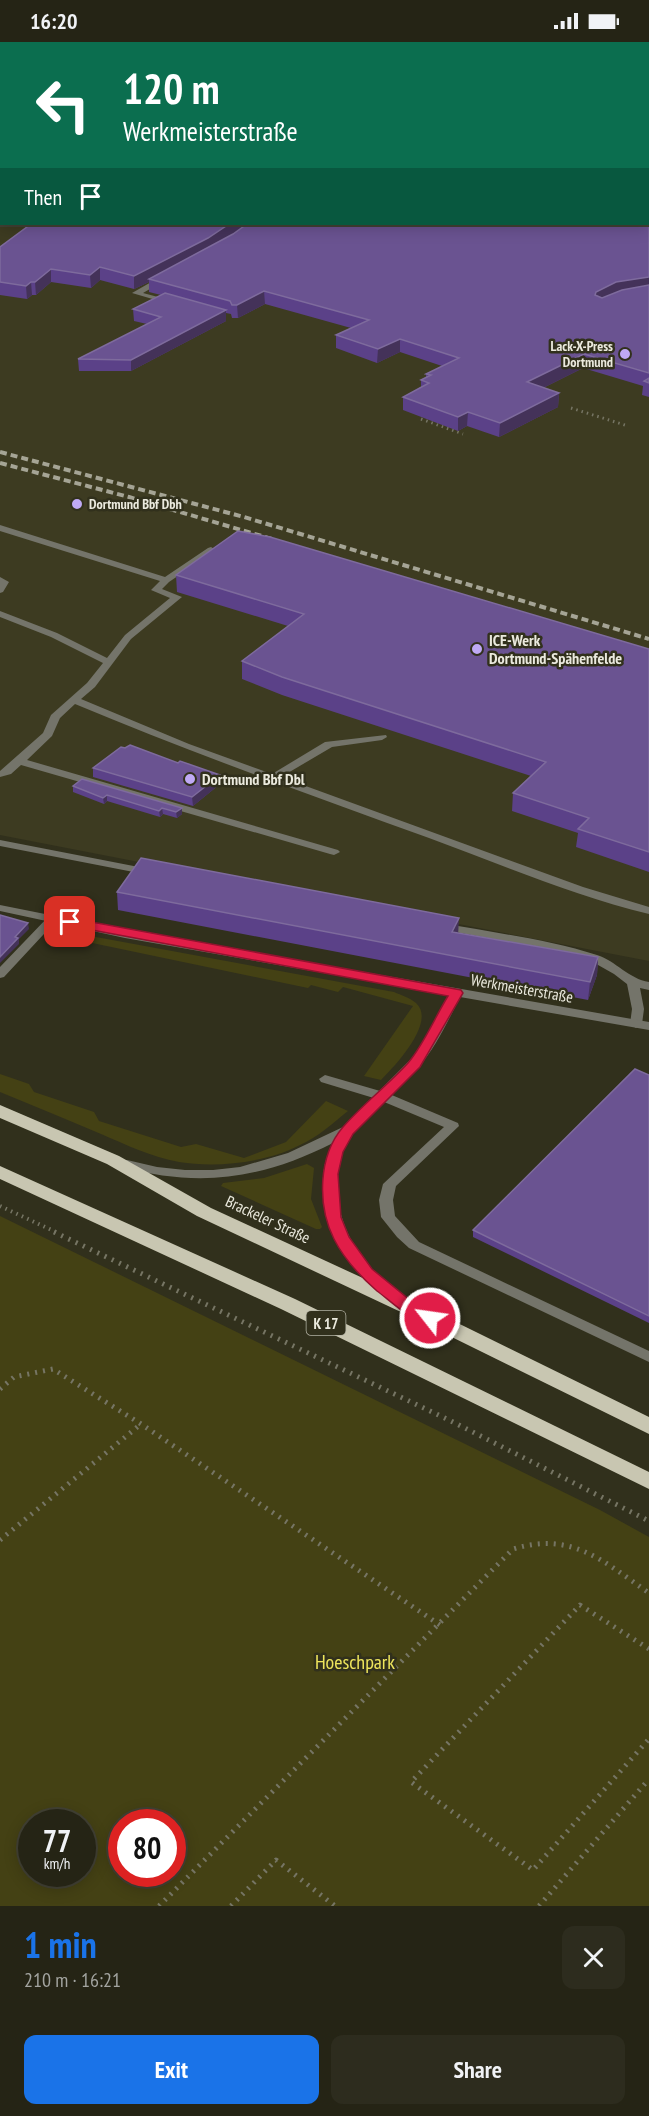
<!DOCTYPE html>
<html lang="en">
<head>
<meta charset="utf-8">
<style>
  :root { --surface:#252415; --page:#2d2c1e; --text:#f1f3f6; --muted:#a3a4a0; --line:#424134; --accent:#1a73e8 }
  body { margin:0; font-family:"PT Sans Narrow",sans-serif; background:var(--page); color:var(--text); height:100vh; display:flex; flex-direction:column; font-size:22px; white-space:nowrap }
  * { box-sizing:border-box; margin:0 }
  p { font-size:20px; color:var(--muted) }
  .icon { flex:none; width:33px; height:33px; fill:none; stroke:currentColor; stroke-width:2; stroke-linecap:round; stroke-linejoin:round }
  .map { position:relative; height:1864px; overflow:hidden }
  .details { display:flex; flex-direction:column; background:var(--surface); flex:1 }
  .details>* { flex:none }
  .guide { position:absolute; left:0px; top:0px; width:650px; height:183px; box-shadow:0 3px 15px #0003,0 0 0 2px var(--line); background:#0b6e4f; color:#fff; overflow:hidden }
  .speed { position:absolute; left:18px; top:1767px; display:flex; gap:12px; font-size:30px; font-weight:700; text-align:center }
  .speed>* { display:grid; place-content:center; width:78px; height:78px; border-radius:50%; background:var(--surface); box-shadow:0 3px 15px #0003,0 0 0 2px var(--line); line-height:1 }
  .speed small { font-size:15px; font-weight:400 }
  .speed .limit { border:9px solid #d22; background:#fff; color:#111 }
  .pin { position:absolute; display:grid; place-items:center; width:51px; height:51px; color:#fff; margin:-26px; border-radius:12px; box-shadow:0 3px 9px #0006 }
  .me { position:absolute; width:66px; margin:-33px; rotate:300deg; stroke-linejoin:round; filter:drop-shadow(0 0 4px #0008) }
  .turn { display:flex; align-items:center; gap:21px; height:126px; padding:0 24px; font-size:27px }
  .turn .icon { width:78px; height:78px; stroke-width:2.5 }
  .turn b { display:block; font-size:42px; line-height:51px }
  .then { display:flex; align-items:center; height:57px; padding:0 24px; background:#0003; gap:12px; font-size:22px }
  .round { display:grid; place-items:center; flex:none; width:63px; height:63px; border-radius:12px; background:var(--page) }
  .overview { display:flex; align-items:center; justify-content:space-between; height:102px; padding:0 24px }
  h1 { font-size:36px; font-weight:600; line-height:45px; color:var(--accent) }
  .action { display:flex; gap:12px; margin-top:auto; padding:12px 24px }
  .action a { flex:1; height:69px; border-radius:12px; background:var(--accent); color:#fff; font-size:24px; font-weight:600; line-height:69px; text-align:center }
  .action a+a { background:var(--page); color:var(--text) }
  .status { display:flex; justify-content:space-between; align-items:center; height:42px; padding:0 30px; background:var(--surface); direction:ltr }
  .status svg { height:16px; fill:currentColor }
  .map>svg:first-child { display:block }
</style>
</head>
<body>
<div class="status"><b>16:20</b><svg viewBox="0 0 49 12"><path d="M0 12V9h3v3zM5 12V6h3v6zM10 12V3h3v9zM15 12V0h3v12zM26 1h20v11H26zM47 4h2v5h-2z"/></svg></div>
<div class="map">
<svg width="649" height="1864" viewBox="0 0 649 1864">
  <rect width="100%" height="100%" fill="#31301c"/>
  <path fill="#3d3b21" d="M0,0L223,1L2,2V182H648L649,48V919L0,793Z"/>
  <path fill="#444114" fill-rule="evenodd" d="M58,888L394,950C401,953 410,956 416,961C437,980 394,1025 381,1038L364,1034L413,964L343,945L338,950L311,943L308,946L54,893Z
    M0,1032L29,1042L34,1050L94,1070L99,1079L181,1105L196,1102L244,1116L286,1100L326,1059L348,1069C333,1081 318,1095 300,1103C265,1121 217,1126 179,1120C151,1115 127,1103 101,1092C68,1078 34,1064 0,1050Z
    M307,1122L314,1126L311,1157L322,1185L320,1187H316L221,1144L223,1141L264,1136Z
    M0,1174L600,1468L649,1495V1864H0ZM32,1780H82V1832H32ZM172,1780V1832H122V1780Z"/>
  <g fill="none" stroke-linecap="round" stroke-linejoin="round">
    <path stroke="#767564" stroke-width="3" stroke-dasharray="1.5 4" stroke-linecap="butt" d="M571,366L628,384
      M421,377L463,392"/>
    <path stroke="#767564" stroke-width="4" stroke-dasharray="1.5 4.5" stroke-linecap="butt" d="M0,1164L58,1191"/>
    <path stroke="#767564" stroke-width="5" stroke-dasharray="2 6" stroke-linecap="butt" d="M54,1190L449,1378L649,1479
      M0,1347L14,1335L53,1327L141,1382L440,1583
      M0,1498L141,1382
      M649,1607L580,1563L411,1740L533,1828L649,1697
      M159,1864L513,1507C572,1489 603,1519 649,1551
      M231,1864L276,1818L335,1864
      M539,1864L649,1737"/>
    <path fill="#74746a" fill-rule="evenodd" d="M160,235L167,237L143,251L173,259V263L132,251Z
      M0,483L165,535L208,506L211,505L216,508L169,540L162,547L182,555L131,597L95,645L81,657L189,702L272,732L325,700L386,693L387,695L382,698L332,705L281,735L583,845L649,865V872C574,854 502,823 429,796C310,753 192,711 75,662L60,676L52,694L27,718L338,808L340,810L334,813L330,812L21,723L11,732L0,735V729L43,691L51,673L87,641L103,621L51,595L0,575V569L57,591L107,616L125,593L170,556L151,548L160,539L0,489Z
      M0,535L9,540L3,550L0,551Z
      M0,798L149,827L155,830L149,833L0,804Z
      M52,874L56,875L58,877L56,879L4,935L0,936V925L48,875Z
      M443,881C494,891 547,897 597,913C616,919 629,937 649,940V948L640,946L644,967L642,982L636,986L630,982L632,967L627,942L614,932L591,919L557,909L439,887L437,885Z
      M325,1033L387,1051L458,1081L459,1084L396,1144L393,1158L395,1174L419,1200L649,1309V1320L409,1206L397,1195L381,1175L379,1158L383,1142L444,1085L377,1057L321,1040L319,1037Z"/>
    <path fill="#74746a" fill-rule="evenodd" d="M68,0H74L66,2Z
      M2,45V50H0V46Z
      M0,863L125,888L649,980V988L460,955C448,979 436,1005 418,1026C399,1049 371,1066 353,1091C322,1132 339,1190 370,1226C379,1237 391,1244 402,1252L404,1256L402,1260H392C381,1251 369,1244 360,1233C331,1199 309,1143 333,1101C262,1137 200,1146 122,1125L120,1122L122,1119L127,1118L157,1125L185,1128H213L240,1125L288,1111L343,1085L416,1012L449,953L125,896L0,869Z"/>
    <path fill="#9c9b8c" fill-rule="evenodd" d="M256,0L276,2H258Z"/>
    <path fill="#c8c6b1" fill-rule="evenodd" d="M0,1063L119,1114L211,1166L417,1261L649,1375V1392L403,1271L197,1174L107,1122L0,1076Z
      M0,1124L295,1257L649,1430V1447L281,1267L0,1137Z"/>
    <path stroke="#a5a495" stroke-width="4" stroke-dasharray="7 4" stroke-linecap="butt" d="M0,410L244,475L649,597
      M0,421L129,455L272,497"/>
  </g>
  <path fill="#5b4188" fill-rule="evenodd" d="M648,41H649V355L642,353L643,344L583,326L543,346L559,351L558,365L499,395L467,384L458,389L403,368V355L421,345V338L426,336V332L442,324L400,310L377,321L336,306V293L351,286L265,262L238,276H232L231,272L226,271V279L131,329H79L78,317L147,282L134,279L133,267L161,253L149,250V240L134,247L100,238L91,246L51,240L36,253H32L27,257L0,253V205L31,182H648ZM247,182L233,192L224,197Z
    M2,53V128H0V54Z
    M176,533L649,607V830L576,805L578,791L512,769L513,751L531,734L282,653L242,637V619L288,584L177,550Z
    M178,721L220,733V742L193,764L93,735V726Z
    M73,744L182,766V772L177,776L163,772L160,775L107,759L104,762L73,750Z
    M117,850L458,891L598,915L597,933L588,958L118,868Z
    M649,1033V1281L473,1195V1188Z"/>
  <path fill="#443259" d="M513,0H578V2H513Z
    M617,0H626L624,2H615Z
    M2,30V43L0,44V32Z
    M229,182H247L209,208L149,237V240L134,247V234Z
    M100,225V238L91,246L90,233Z
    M51,227V240L36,253L35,240Z
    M649,235V248L595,263V253L596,250L616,240Z
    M31,240L32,253L27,257L26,244Z
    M264,249L265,262L238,276L237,263Z
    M226,268V279L131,329V318Z
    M400,297V310L377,321L378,307Z
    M584,312L583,326L527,354V340Z
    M559,351L558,365L499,395L500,381Z
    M468,370L467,384L458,389V375Z
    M220,733V742L193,764L192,755Z
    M107,753V759L104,762L103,756Z
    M162,766L163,772L160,775L159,769Z
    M182,766V772L177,776L176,770Z
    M459,876L458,894L452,890Z
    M28,881L29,887L19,897V902L0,921V915L15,895Z
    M598,915L597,933L588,958L590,940Z"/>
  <path fill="#6a5391" stroke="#7e6b9d" stroke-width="1.5" d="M0,0H15L14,2H2V30L0,32Z
    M570,0H617L615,2H568Z
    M648,41H649V104L648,107Z
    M2,53V116H0V54Z
    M648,113H649V235L616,240L596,250L595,253L602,256L622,248L649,243V331L584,312L527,340L559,351L500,381L468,370L458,375L403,355L429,341L421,338L431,333L426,332L459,316L400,297L378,307L336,293L369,278L264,249L237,263H232L230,259L149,237L233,192L247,182H648Z
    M31,182H229L208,196L134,234L100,225L90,233L51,227L35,240H31L26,244L0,240V205Z
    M165,251L226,268L131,318L78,317L161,275L133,267Z
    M649,336V341L644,339Z
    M238,489L270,495L649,607V810L578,787L589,776L513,751L546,720L282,635L242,619L304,572L176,533Z
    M130,703L178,721L180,719L220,733L192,755L93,726L121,705L125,706Z
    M82,737L182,766L176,770L162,766L159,769L107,753L103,756L73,744Z
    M141,816L459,876L452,890L598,915L590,940L117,850Z
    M0,873L28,881L15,895L18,896L0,915Z
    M635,1027L649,1033V1274L473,1188Z"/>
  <path fill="#e11d48" stroke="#92132f" stroke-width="1.5" d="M70,876L461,948L463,951L420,1025L353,1092L343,1110L338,1132L341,1175L349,1195L372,1227L415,1262L435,1272L438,1276L435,1280C417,1286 391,1259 377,1249C361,1235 344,1217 334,1197C317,1163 318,1114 343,1085C363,1062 388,1043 408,1021C424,1002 435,975 448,954L65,883L63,880L65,878Z"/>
  <g fill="#bfa9f4" stroke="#31301c" stroke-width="2">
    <circle cx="625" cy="312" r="6"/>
    <circle cx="77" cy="462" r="6"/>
    <circle cx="477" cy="607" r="6"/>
    <circle cx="190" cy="737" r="6"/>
  </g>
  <g text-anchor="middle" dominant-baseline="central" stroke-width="5" stroke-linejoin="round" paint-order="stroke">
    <g font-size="14" font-weight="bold" fill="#ebeade" stroke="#31301c" text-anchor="end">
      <text x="613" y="304">Lack-X-Press<tspan x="613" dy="16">Dortmund</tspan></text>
      <text x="89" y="462" text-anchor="start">Dortmund Bbf Dbh</text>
    </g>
    <rect fill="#31301c" stroke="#b3b2a4" stroke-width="1.5" x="306.5" y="1269" width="39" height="24" rx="4.5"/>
    <g font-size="15" font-weight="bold" fill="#ebeade">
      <text x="326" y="1281">K 17</text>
    </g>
    <g font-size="16" font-weight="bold" fill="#ebeade" stroke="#31301c" text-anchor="start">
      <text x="489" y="598">ICE-Werk<tspan x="489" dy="18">Dortmund-Spähenfelde</tspan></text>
      <text x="202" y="737">Dortmund Bbf Dbl</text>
    </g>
    <g font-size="16" fill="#ebeade" stroke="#31301c">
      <text transform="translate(522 946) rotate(10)">Werkmeisterstraße</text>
      <text transform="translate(268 1177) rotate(25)">Brackeler Straße</text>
    </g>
    <g font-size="20" fill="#eee55c" stroke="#31301c">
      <text x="355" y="1620">Hoeschpark</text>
    </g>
  </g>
</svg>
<div class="speed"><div>77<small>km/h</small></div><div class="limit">80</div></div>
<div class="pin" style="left:70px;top:880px;background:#d93025"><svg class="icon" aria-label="arrive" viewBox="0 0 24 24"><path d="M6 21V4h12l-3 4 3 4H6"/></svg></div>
<svg class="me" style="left:430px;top:1276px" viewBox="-20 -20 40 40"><circle r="17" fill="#e11d48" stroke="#fff" stroke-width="3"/><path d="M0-11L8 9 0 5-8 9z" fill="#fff"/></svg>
<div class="guide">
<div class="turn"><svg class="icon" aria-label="left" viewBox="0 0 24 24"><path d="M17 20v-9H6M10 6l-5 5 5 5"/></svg><div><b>120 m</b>Werkmeisterstraße</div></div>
<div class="then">Then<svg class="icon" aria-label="arrive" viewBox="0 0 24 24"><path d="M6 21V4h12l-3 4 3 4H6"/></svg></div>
</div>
</div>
<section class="details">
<div class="overview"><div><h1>1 min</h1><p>210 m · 16:21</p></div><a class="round"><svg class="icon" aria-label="close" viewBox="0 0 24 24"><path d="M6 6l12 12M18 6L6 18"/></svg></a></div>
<div class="action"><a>Exit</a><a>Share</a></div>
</section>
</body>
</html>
